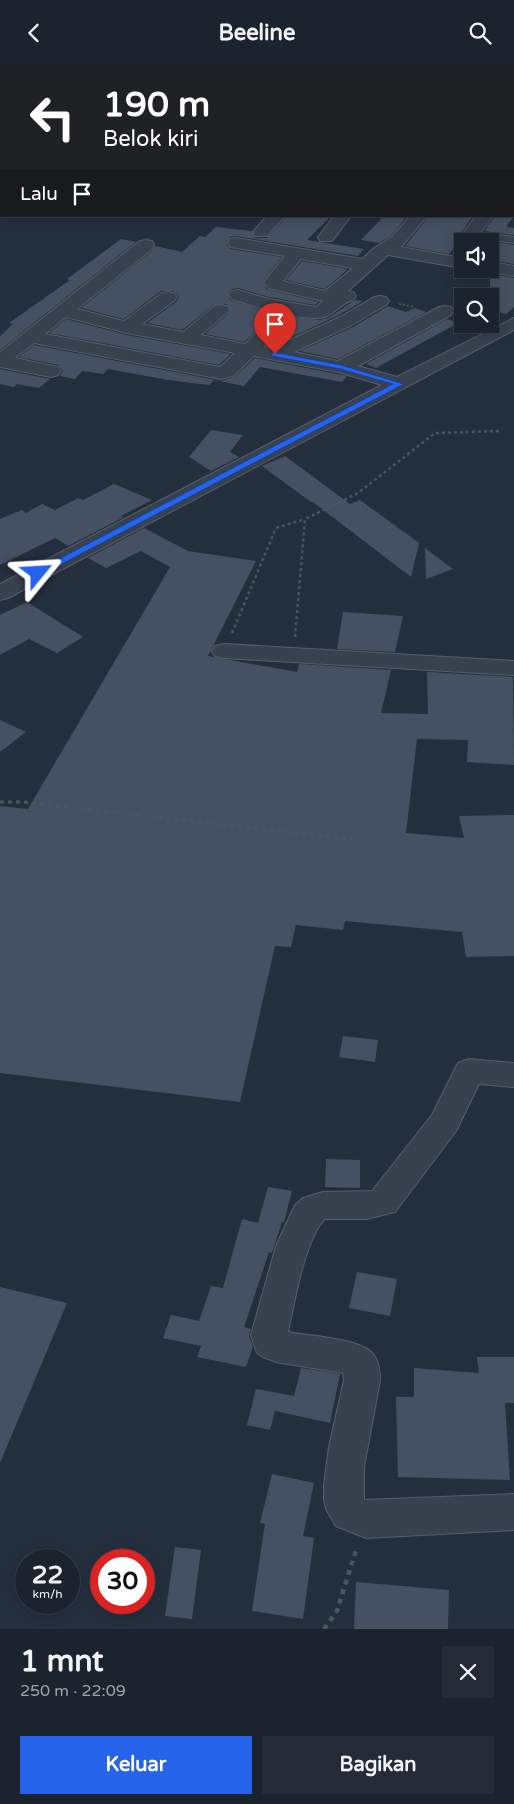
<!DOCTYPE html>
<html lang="id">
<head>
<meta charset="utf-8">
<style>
  :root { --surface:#1b232e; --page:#242b36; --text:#f1f3f6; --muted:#a0a4aa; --line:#39404a; --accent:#2563eb }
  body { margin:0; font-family:"Varela Round",sans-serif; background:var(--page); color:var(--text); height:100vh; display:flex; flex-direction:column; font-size:19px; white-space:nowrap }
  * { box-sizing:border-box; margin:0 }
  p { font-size:16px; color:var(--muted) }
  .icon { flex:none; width:28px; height:28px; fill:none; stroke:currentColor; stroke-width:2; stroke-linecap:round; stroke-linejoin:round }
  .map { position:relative; height:1564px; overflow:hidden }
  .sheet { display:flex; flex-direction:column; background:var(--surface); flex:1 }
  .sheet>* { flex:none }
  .hud { position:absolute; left:0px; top:0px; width:515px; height:152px; box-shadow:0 2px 12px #0003,0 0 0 1px var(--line); background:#202124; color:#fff; overflow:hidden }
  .fabs { position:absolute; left:454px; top:168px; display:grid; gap:10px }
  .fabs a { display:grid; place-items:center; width:45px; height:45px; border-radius:0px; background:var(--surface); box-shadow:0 2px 12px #0003,0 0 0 1px var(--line); font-size:25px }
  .speed { position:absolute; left:15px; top:1484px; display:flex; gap:10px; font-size:25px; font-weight:700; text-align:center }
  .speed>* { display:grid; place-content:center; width:65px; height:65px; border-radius:50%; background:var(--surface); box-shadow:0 2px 12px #0003,0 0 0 1px var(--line); line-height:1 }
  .speed small { font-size:12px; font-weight:400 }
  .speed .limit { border:8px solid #d22; background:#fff; color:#111 }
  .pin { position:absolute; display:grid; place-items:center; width:42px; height:42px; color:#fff; margin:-51px -21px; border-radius:50% 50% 50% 0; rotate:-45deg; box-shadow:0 0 5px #0007 }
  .pin .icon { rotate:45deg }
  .me { position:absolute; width:55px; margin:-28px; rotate:63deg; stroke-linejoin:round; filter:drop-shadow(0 0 4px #0008) }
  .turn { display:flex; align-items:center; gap:18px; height:105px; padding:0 20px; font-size:22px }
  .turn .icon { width:65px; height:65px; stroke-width:2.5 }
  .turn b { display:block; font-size:35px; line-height:42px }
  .then { display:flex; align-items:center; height:48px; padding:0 20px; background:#0003; gap:10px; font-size:19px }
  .round { display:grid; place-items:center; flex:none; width:52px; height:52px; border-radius:0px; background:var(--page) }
  .overview { display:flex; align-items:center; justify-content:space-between; height:85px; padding:0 20px }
  h1 { font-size:30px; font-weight:700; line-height:38px }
  .cta { display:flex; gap:10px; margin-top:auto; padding:10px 20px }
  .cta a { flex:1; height:58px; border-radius:0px; background:var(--accent); color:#fff; font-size:20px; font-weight:700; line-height:58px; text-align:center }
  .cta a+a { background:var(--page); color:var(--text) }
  header { display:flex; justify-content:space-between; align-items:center; height:65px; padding:0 20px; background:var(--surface); font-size:22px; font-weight:700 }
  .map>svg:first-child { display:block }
</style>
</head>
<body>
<header><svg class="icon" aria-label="back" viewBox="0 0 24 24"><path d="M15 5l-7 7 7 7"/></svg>Beeline<svg class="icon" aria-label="search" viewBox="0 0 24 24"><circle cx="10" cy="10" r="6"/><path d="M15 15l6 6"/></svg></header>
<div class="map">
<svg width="514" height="1564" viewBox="0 0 514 1564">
  <rect width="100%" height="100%" fill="#242f3e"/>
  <path fill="#455162" d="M287,151H331L307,175L364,184L358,191L236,171L230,172L226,179L230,184L282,192L263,216L266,224L319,237L315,240L269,232L238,223L232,224L228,229L230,235L280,250L319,255L328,253L355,235L363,236L339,250L272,281H267L290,258L285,251H279L267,255L244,277L205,269L231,246L227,239L214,240L182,265L147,258L176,237L179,232L174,226H161L124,254L81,243L153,185L155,181L182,187L200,171L205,172L216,162L252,166L255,173H267Z
    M384,151H407L391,171L379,178L361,175Z
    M429,151H473L456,175L457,179L449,189L405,181Z
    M495,151H514L506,162L514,163V170L484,166Z
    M121,174L136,177L0,285V271L13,259L9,258L70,215L67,214Z
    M490,176L514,180V199L490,195Z
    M302,196L348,204L325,224L286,215Z
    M490,209L514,213V242L506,249L490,245Z
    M388,241L406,247L415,243L426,247L338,294L300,286L353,262Z
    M66,254L127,270L231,289L219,300L49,268Z
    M447,254L458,258L376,303L366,299Z
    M34,280L221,316L234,312L255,293L347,311L342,317L260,302L244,321L214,315L209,320L168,315L108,304L103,309L82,306L75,314L60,311L63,306L58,300L19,292Z
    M0,304L50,314L39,323L17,319L14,322L0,319Z
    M211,365L243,370L230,387L239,392L211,406L189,392Z
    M285,391L350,439L360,435L419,478L411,512L313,437H311L262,401Z
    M114,419L152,435L121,451L124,452L68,481L55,473L0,500V454L22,445L26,448L42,439L55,445L78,433L83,435Z
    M144,463L188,486L256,496L208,591L297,607L299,599L391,605L381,648L428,649L427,607L513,612L514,700L467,697L468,675L417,674L406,768L464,773L459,751L514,750V891L466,892L462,867L345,856L343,865L296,860L291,882L275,881L240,1037L0,1008V741L28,744L170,502L141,486L106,503L88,493Z
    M425,483L453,504L426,514Z
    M27,537L83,572L57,588L29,574L0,590V550Z
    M343,547L403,551L395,587L337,584Z
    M0,655L26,667L0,687Z
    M343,971L378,975L375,997L339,992Z
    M326,1094L360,1095V1123L325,1122Z
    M268,1122L292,1126L284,1157H282L272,1188L269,1187L244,1262L251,1264L249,1271L253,1281L246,1302L197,1292L201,1281L163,1273L171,1250L199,1256L211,1221L223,1223L242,1154L258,1158Z
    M357,1207L397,1214L390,1251L349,1243Z
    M0,1222L67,1238L0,1398Z
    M477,1292H514V1338H505L510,1415L398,1412L396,1332H414V1303L479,1308Z
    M301,1303L340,1309L330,1358L275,1346L270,1365L247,1360L256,1324L294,1331Z
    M272,1409L314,1418L303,1471L314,1473L303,1554L252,1546L265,1459L260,1458Z
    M175,1482L201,1485L192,1554L165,1551Z
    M356,1517L449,1525L448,1564H354Z"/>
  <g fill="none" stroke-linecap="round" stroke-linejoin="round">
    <g stroke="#565f6c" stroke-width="2">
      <path id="lane" d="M471,166L514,172V178L468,171V167Z"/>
    </g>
    <g stroke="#565f6c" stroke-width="2">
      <path id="street" d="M1,0H28L29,1H2Z
        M0,76L1,77V86H0Z
        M0,106H1V116H0Z
        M267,151H285L267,171H255L253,167Z
        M334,151H351L332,176H320L318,172Z
        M410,151H427L401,182L462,193V203L388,190L348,226L353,227L356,231L353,235C342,238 337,246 327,251C310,259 250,240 232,234L229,230L232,226L238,225L269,234L316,242L323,236L268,223L264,217L285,191L230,182L228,178L230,174L236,173L362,194L374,183L392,172ZM301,194L353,203L325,226L283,216Z
        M476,151H493L474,176H462V180H459L457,176Z
        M146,175L152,176L154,180L152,184L77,244L124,256L162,228L168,227L174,228L177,232L174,236L142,259L183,267L215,241L221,240L227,241L230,245L201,270L245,279C256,268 269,249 285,253L288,257L285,261L263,282L272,283L340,252L374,232L380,231L386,232L389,236L386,240L352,260L294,287L338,296L439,242L445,241L451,242L454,246L451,250L358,301L397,312L514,253V265L8,533L0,535V519L382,320L338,307L254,291L233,311L221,314L34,278L15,293L58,302L61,306L58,310L51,312L0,302V287L140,176ZM66,252L127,268L235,288L220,302L45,269Z
        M490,197L514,201V211L484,206L483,204H490Z
        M224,579L514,596V610L224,593L215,591L212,586L215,581Z
        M469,994L514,998V1022L479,1019L456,1066L395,1147L366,1154H325C305,1173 294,1239 288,1267C308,1271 360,1273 373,1289C379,1296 380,1306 380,1315L364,1402V1435L514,1429V1465L366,1473L336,1461L326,1444L324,1435V1420L329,1382L344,1315L343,1308L276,1297L263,1292L257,1288L251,1270L276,1181L295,1140L303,1133L323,1127L372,1126L432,1050L458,998Z"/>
    </g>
    <path stroke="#44595c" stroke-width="2" stroke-dasharray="2 2" stroke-linecap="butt" d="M399,239L415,242"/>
    <path stroke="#44595c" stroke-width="2.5" stroke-dasharray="3 3" stroke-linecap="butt" d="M232,568L276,463L305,454
      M295,572L305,454L358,428L435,368L500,366"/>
    <path stroke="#44595c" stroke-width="3" stroke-dasharray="4 4" stroke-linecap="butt" d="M0,737H23L359,775"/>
    <path stroke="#44595c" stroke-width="4.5" stroke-dasharray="5 5" stroke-linecap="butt" d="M324,1564L337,1546L357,1482"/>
    <use href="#lane" fill="#38414e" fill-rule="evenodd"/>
    <use href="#street" fill="#38414e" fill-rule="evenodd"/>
  </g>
  <path fill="#2563eb" stroke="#184099" d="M272,287L341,300L404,319L41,510H34V507L393,319L340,304L272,291Z"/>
</svg>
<div class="fabs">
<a><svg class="icon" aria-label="sound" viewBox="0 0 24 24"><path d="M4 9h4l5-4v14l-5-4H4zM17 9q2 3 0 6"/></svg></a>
<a><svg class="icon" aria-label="search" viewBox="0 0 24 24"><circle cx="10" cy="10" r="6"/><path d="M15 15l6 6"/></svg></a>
</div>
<div class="speed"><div>22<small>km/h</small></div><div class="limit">30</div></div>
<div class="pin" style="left:275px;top:289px;background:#d93025"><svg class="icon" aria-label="arrive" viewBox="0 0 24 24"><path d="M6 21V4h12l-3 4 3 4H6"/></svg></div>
<svg class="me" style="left:38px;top:508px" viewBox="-20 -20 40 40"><path d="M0-17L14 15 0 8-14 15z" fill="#2563eb" stroke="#fff" stroke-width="4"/></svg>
<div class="hud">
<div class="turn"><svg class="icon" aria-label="left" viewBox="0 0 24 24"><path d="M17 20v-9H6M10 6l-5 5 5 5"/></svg><div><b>190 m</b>Belok kiri</div></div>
<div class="then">Lalu<svg class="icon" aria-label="arrive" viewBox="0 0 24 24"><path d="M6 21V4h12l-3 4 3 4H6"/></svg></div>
</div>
</div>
<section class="sheet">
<div class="overview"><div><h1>1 mnt</h1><p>250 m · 22:09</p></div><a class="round"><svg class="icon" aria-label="close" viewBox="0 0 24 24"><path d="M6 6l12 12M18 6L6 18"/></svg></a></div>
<div class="cta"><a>Keluar</a><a>Bagikan</a></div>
</section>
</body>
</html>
